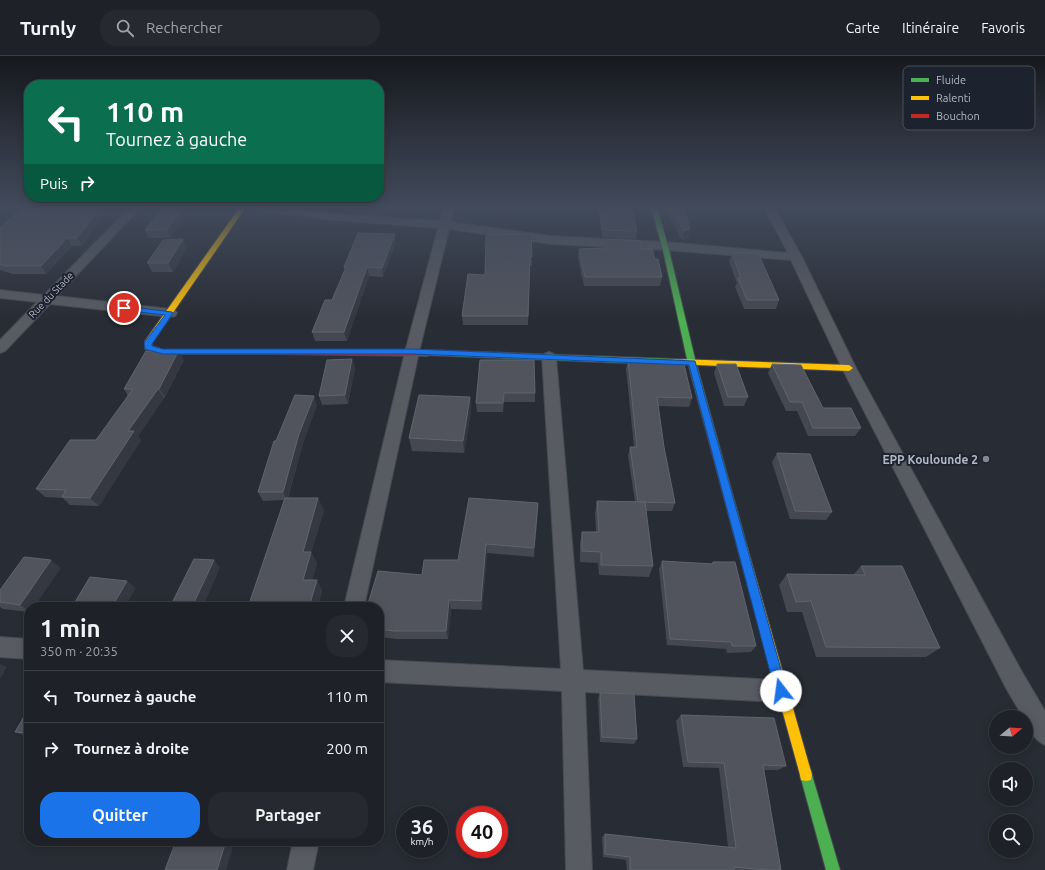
<!DOCTYPE html>
<html lang="fr">
<head>
<meta charset="utf-8">
<style>
  :root { --surface:#1e2127; --page:#26292f; --text:#f1f3f6; --muted:#a1a3a7; --line:#3c3e44; --accent:#1a73e8 }
  body { margin:0; font-family:Ubuntu,sans-serif; background:var(--page); color:var(--text); height:100vh; display:flex; flex-direction:column; font-size:15px; white-space:nowrap }
  * { box-sizing:border-box; margin:0 }
  p { font-size:13px; color:var(--muted) }
  .icon { flex:none; width:22px; height:22px; fill:none; stroke:currentColor; stroke-width:2; stroke-linecap:round; stroke-linejoin:round }
  .map { position:relative; flex:1; overflow:hidden }
  .side { position:absolute; left:24px; top:546px; width:360px; height:244px; display:flex; flex-direction:column; background:var(--surface); border-radius:16px; box-shadow:0 2px 10px #0003,0 0 0 1px var(--line) }
  .side>* { flex:none }
  .top-card { position:absolute; left:24px; top:24px; width:360px; height:122px; border-radius:16px; box-shadow:0 2px 10px #0003,0 0 0 1px var(--line); background:#0b6e4f; color:#fff; overflow:hidden }
  .needle { width:26px; rotate:72deg }
  .fabs { position:absolute; left:989px; top:654px; display:grid; gap:8px }
  .fabs a { display:grid; place-items:center; width:44px; height:44px; border-radius:50%; background:var(--surface); box-shadow:0 2px 10px #0003,0 0 0 1px var(--line); font-size:20px }
  .speed { position:absolute; left:396px; top:750px; display:flex; gap:8px; font-size:20px; font-weight:700; text-align:center }
  .speed>* { display:grid; place-content:center; width:52px; height:52px; border-radius:50%; background:var(--surface); box-shadow:0 2px 10px #0003,0 0 0 1px var(--line); line-height:1 }
  .speed small { font-size:10px; font-weight:400 }
  .speed .limit { border:6px solid #d22; background:#fff; color:#111 }
  .pin { position:absolute; display:grid; place-items:center; width:34px; height:34px; color:#fff; margin:-17px; border:2px solid #fff; border-radius:50%; box-shadow:0 1px 4px #0007 }
  .me { position:absolute; width:44px; margin:-22px; rotate:345deg; stroke-linejoin:round; filter:drop-shadow(0 0 3px #0008) }
  .turn { display:flex; align-items:center; gap:14px; height:84px; padding:0 16px; font-size:18px }
  .turn .icon { width:52px; height:52px; stroke-width:2.5 }
  .turn b { display:block; font-size:28px; line-height:34px }
  .then { display:flex; align-items:center; height:38px; padding:0 16px; background:#0003; gap:8px; font-size:15px }
  .round { display:grid; place-items:center; flex:none; width:42px; height:42px; border-radius:16px; background:var(--page) }
  .overview { display:flex; align-items:center; justify-content:space-between; height:68px; padding:0 16px }
  h1 { font-size:24px; font-weight:700; line-height:30px }
  .button { display:flex; gap:8px; margin-top:auto; padding:8px 16px }
  .button a { flex:1; height:46px; border-radius:16px; background:var(--accent); color:#fff; font-size:16px; font-weight:700; line-height:46px; text-align:center }
  .button a+a { background:var(--page); color:var(--text) }
  ul { padding:0; list-style:none }
  li { display:flex; align-items:center; gap:12px; height:52px; padding:0 16px; border-top:1px solid var(--line) }
  li div { flex:1 }
  li b { display:block; font-size:15px }
  li em { font-style:normal }
  header { display:flex; align-items:center; gap:24px; box-sizing:border-box; height:56px; padding:0 20px; background:var(--surface); border-bottom:1px solid var(--line) }
  header strong { font-size:19px }
  nav { display:flex; gap:22px; margin-inline-start:auto; font-size:14px }
  .search { width:280px; height:36px; background:var(--page); display:flex; align-items:center; gap:10px; box-sizing:border-box; padding:0 14px; border-radius:16px; color:var(--muted); font-size:15px }
  .map>svg:first-child { display:block }
</style>
</head>
<body>
<header>
<strong>Turnly</strong>
<div class="search"><svg class="icon" aria-label="search" viewBox="0 0 24 24"><circle cx="10" cy="10" r="6"/><path d="M15 15l6 6"/></svg>Rechercher</div>
<nav><a>Carte</a><a>Itinéraire</a><a>Favoris</a></nav>
</header>
<div class="map">
<svg width="1045" height="814" viewBox="0 0 1045 814">
  <rect width="100%" height="100%" fill="#282c34"/>
  <g fill="none" stroke-linecap="round" stroke-linejoin="round">
    <g stroke="#464951" stroke-width="2">
      <path id="street" d="M130,151H141L57,240L170,253L175,254L177,257L175,260L170,261L50,248L5,295L0,297V284L37,246L0,242V234L44,239Z
        M247,151H276L334,158L440,165L444,151H454L451,166L551,180L666,186L788,197L764,151H774L802,201L856,312L1022,616L1045,655V689C1035,684 1026,673 1026,661H1023L1006,632L842,312L791,204L666,194L551,188L449,173L419,296L364,551H344L405,296L438,172L334,164L252,154L248,153Z
        M549,296L554,298L556,301L583,614L781,624L789,627L792,635L789,643L781,646L585,636L592,814H566L562,635L379,626V604L561,613L542,301L544,298Z
        M0,581L29,583V603L0,601Z
        M293,785H319L313,814H287Z"/>
    </g>
    <g stroke="#464951" stroke-width="2">
      <path id="fast" d="M651,151H657L669,194L695,303L748,494L747,497L743,498L739,497L738,494L687,303L663,194Z
        M428,294L675,303L679,306L675,309L425,299V295Z
        M806,713L811,714L812,719L840,814H826L800,719L801,714Z"/>
    </g>
    <g stroke="#464951" stroke-width="2">
      <path id="slow" d="M240,151H246L152,287V290L163,294H277V298H163L145,293V285Z
        M675,303L849,309L853,312L849,315L672,308L671,306L672,304Z
        M743,490L747,491L748,494L812,719L811,724L806,725L801,724L800,719L738,494L739,491Z"/>
    </g>
    <g stroke="#464951" stroke-width="2">
      <path id="jam" d="M271,294H428L432,297L428,300L274,298H271Z"/>
    </g>
    <use href="#street" fill="#585b62" fill-rule="evenodd"/>
    <use href="#fast" fill="#4caf50" fill-rule="evenodd"/>
    <use href="#slow" fill="#ffc107" fill-rule="evenodd"/>
    <use href="#jam" fill="#c62828" fill-rule="evenodd"/>
  </g>
  <path fill="#454851" d="M18,151H106L108,154L82,190H72L46,218H12L0,214V171L23,152Z
    M162,151L171,182H149L145,174Z
    M598,151H632L637,175L636,183L602,181Z
    M664,151H684L690,173L688,182L682,184Z
    M531,178L532,210H530L528,269H463L462,260L485,219Z
    M605,183L641,193L655,203L662,221L660,230H584L578,202L579,193L604,192Z
    M396,186L383,221L369,220L347,285H315L312,276L332,244L345,213L344,211Z
    M187,192L173,216H152L147,207Z
    M732,197L779,244L776,253H744L735,231L737,227L729,205Z
    M352,303L355,312L348,348L322,349L319,340Z
    M184,304L165,341L164,342L138,380L141,384L99,450L70,449L63,442L45,441L36,433L96,384L128,340L124,333Z
    M480,304L535,337V346H504L503,356H477L476,347Z
    M628,304L692,342L689,351L658,350L664,391L675,447L672,455H646L653,510L649,521L599,519L598,507L580,506V487L582,476H596L595,457L597,445L635,446L628,400L630,391H634L626,313Z
    M717,308L748,341L744,350H724L714,317Z
    M772,308L823,352L861,372L855,380H808L797,355H786L768,317Z
    M470,341L471,354L464,397L412,395L409,382Z
    M317,349L303,387L288,442L324,454L311,497L317,507L312,524L322,534L318,551H248L284,444L263,445L258,436L276,385Z
    M777,397L832,456L826,464L790,463L772,406Z
    M538,447L534,501L487,497L482,554L451,553L448,583H397L379,581V551L422,519L458,504Z
    M662,505L711,508L713,506L756,590L751,596L727,597L726,593L667,589L659,513Z
    M861,510L940,592L926,601H816L802,556H787L779,529L787,518L853,519Z
    M61,512L29,551V556L3,553L0,551V534Z
    M600,637L637,683L634,688L600,686L598,643Z
    M29,652V681L15,676Z
    M681,659L786,710L778,714H764L781,814H627L626,804L603,801L602,781L605,778L728,791L719,712L683,711L676,665Z"/>
  <path fill="#353840" d="M100,151H106L108,154L82,190L77,182Z
    M183,151H192L171,182L167,174Z
    M690,173L688,182L682,184L684,175Z
    M395,178L396,186L383,221L382,212Z
    M67,182L72,190L46,218L41,210Z
    M183,183L187,192L173,216L168,207Z
    M367,211L369,220L347,285L344,276Z
    M179,294L184,304L165,341L159,333Z
    M352,303L355,312L348,348L345,339Z
    M158,333L164,342L138,380L141,384L99,450L90,442L128,375Z
    M504,337V346L503,356V347Z
    M314,340L317,349L303,387L287,444L283,436L299,378Z
    M470,341L471,354L464,397L463,385Z
    M318,442L324,454L311,497L317,507L309,534L303,524V496Z
    M538,447V457L534,501V492Z
    M486,488L487,497L482,554L481,545Z
    M51,504L61,512L34,551H29V555L20,549Z
    M214,504L220,512L203,551H192Z
    M317,524L322,534L318,551H309Z
    M127,525L136,532L125,551H112Z
    M449,544L451,553L448,583L446,575Z
    M0,608L7,611L0,623Z
    M226,785L234,788L226,814H217Z"/>
  <path fill="#51545d" stroke="#60646e" d="M24,151H100L77,182H67L41,210H6L0,208V171Z
    M162,151H183L167,174H145Z
    M599,151H632L637,175L603,174Z
    M670,151H684L690,173L684,175Z
    M358,177L395,178L382,212L367,211L344,276H312L325,244H332L346,211H344Z
    M531,178L532,201H530L528,260H462L468,218L485,219L486,179Z
    M183,183L168,207H147L163,184Z
    M605,183L640,185L641,193H652L655,203H658L662,221H585L579,193L606,192Z
    M732,197H758L779,244H747L738,222H741Z
    M179,294L159,333H158L128,375H134L90,442L62,441L66,434L36,433L70,384H96L133,333H124L146,295Z
    M352,303L345,339L319,340L327,304Z
    M480,304H534L535,337H504L503,347H476Z
    M628,304H683L692,342L657,341L664,391L675,447L638,446L630,391H637Z
    M717,308H736L748,341H728Z
    M772,308L801,309L823,352H851L861,372H813L802,346H790Z
    M295,339L314,340L299,378L283,436H258L274,385H276Z
    M419,339L470,341L463,385L409,382Z
    M777,397L810,398L832,456L795,455Z
    M285,442H318L303,496H311L303,524H317L309,551H248Z
    M469,442L538,447L534,492L486,488L481,545L449,544L446,575H394L379,573V551H367L378,515L422,519L424,504H458Z
    M597,445L645,446L653,510L601,509V496L582,495V476H599Z
    M24,501L51,504L20,549L0,546V534Z
    M194,503L214,504L192,551H170Z
    M662,505L713,508V506H735L756,590H732L731,586L670,583Z
    M861,510H902L940,592L826,591L811,545L796,546L787,518L865,519Z
    M90,521L127,525L112,551H72Z
    M600,637L634,638L637,683L602,681Z
    M29,652V677L15,676Z
    M681,659L774,662L786,710L763,709L781,814H767L734,811V814H630V801L605,798V778L736,792L724,707L688,706Z
    M176,785H226L217,814H165Z"/>
  <linearGradient id="sky" x2="0" y2="1"><stop stop-color="#16181d"/><stop offset="0.57" stop-color="#424b5c"/><stop offset="1" stop-color="#424b5c" stop-opacity="0"/></linearGradient>
  <rect width="1045" height="265" fill="url(#sky)"/>
  <path fill="#1a73e8" stroke="#114b97" d="M124,250L172,256L173,257L152,288V290L163,293H412L695,305L787,635L785,639L781,641L777,639L775,635L689,309L412,298H163L145,293L144,287L165,259L121,254V251Z"/>
  <circle fill="#828792" stroke="#1c232e" stroke-width="1.5" cx="986" cy="403" r="4"/>
  <g text-anchor="middle" dominant-baseline="central" stroke-width="4" stroke-linejoin="round" paint-order="stroke">
    <g font-size="10" fill="#b2b8c5" stroke="#1c232e">
      <text transform="translate(51 239) rotate(-46)">Rue du Stade</text>
    </g>
    <g font-size="12" font-weight="bold" fill="#b2b8c5" stroke="#1c232e" text-anchor="end">
      <text x="978" y="403">EPP Koulounde 2</text>
    </g>
  </g>
  <rect x="903" y="10" width="132" height="64" rx="6" fill="#1c232e" stroke="#49505b" stroke-width="1"/>
  <rect x="911" y="22" width="18" height="4" fill="#4caf50"/>
  <rect x="911" y="40" width="18" height="4" fill="#ffc107"/>
  <rect x="911" y="58" width="18" height="4" fill="#c62828"/>
  <g font-size="11" fill="#b2b8c5">
    <text x="936" y="28">Fluide</text>
    <text x="936" y="46">Ralenti</text>
    <text x="936" y="64">Bouchon</text>
  </g>
</svg>
<div class="fabs">
<a><svg class="needle" viewBox="-14 -14 28 28"><path d="M0-13l5 13h-10z" fill="#e53935"/><path d="M0 13l5-13h-10z" fill="#a1a3a7"/></svg></a>
<a><svg class="icon" aria-label="sound" viewBox="0 0 24 24"><path d="M4 9h4l5-4v14l-5-4H4zM17 9q2 3 0 6"/></svg></a>
<a><svg class="icon" aria-label="search" viewBox="0 0 24 24"><circle cx="10" cy="10" r="6"/><path d="M15 15l6 6"/></svg></a>
</div>
<div class="speed"><div>36<small>km/h</small></div><div class="limit">40</div></div>
<div class="pin" style="left:124px;top:252px;background:#d93025"><svg class="icon" aria-label="arrive" viewBox="0 0 24 24"><path d="M6 21V4h12l-3 4 3 4H6"/></svg></div>
<svg class="me" style="left:781px;top:635px" viewBox="-20 -20 40 40"><circle r="19" fill="#fff"/><path d="M0-13L10 11 0 6-10 11z" fill="#1a73e8"/></svg>
<div class="top-card">
<div class="turn"><svg class="icon" aria-label="left" viewBox="0 0 24 24"><path d="M17 20v-9H6M10 6l-5 5 5 5"/></svg><div><b>110 m</b>Tournez à gauche</div></div>
<div class="then">Puis<svg class="icon" aria-label="right" viewBox="0 0 24 24"><path d="M7 20v-9h11M14 6l5 5-5 5"/></svg></div>
</div>
<section class="side">
<div class="overview"><div><h1>1 min</h1><p>350 m · 20:35</p></div><a class="round"><svg class="icon" aria-label="close" viewBox="0 0 24 24"><path d="M6 6l12 12M18 6L6 18"/></svg></a></div>
<ul>
<li><svg class="icon" aria-label="left" viewBox="0 0 24 24"><path d="M17 20v-9H6M10 6l-5 5 5 5"/></svg><div><b>Tournez à gauche</b></div><em>110 m</em></li>
<li><svg class="icon" aria-label="right" viewBox="0 0 24 24"><path d="M7 20v-9h11M14 6l5 5-5 5"/></svg><div><b>Tournez à droite</b></div><em>200 m</em></li>
</ul>
<div class="button"><a>Quitter</a><a>Partager</a></div>
</section>
</div>
</body>
</html>
